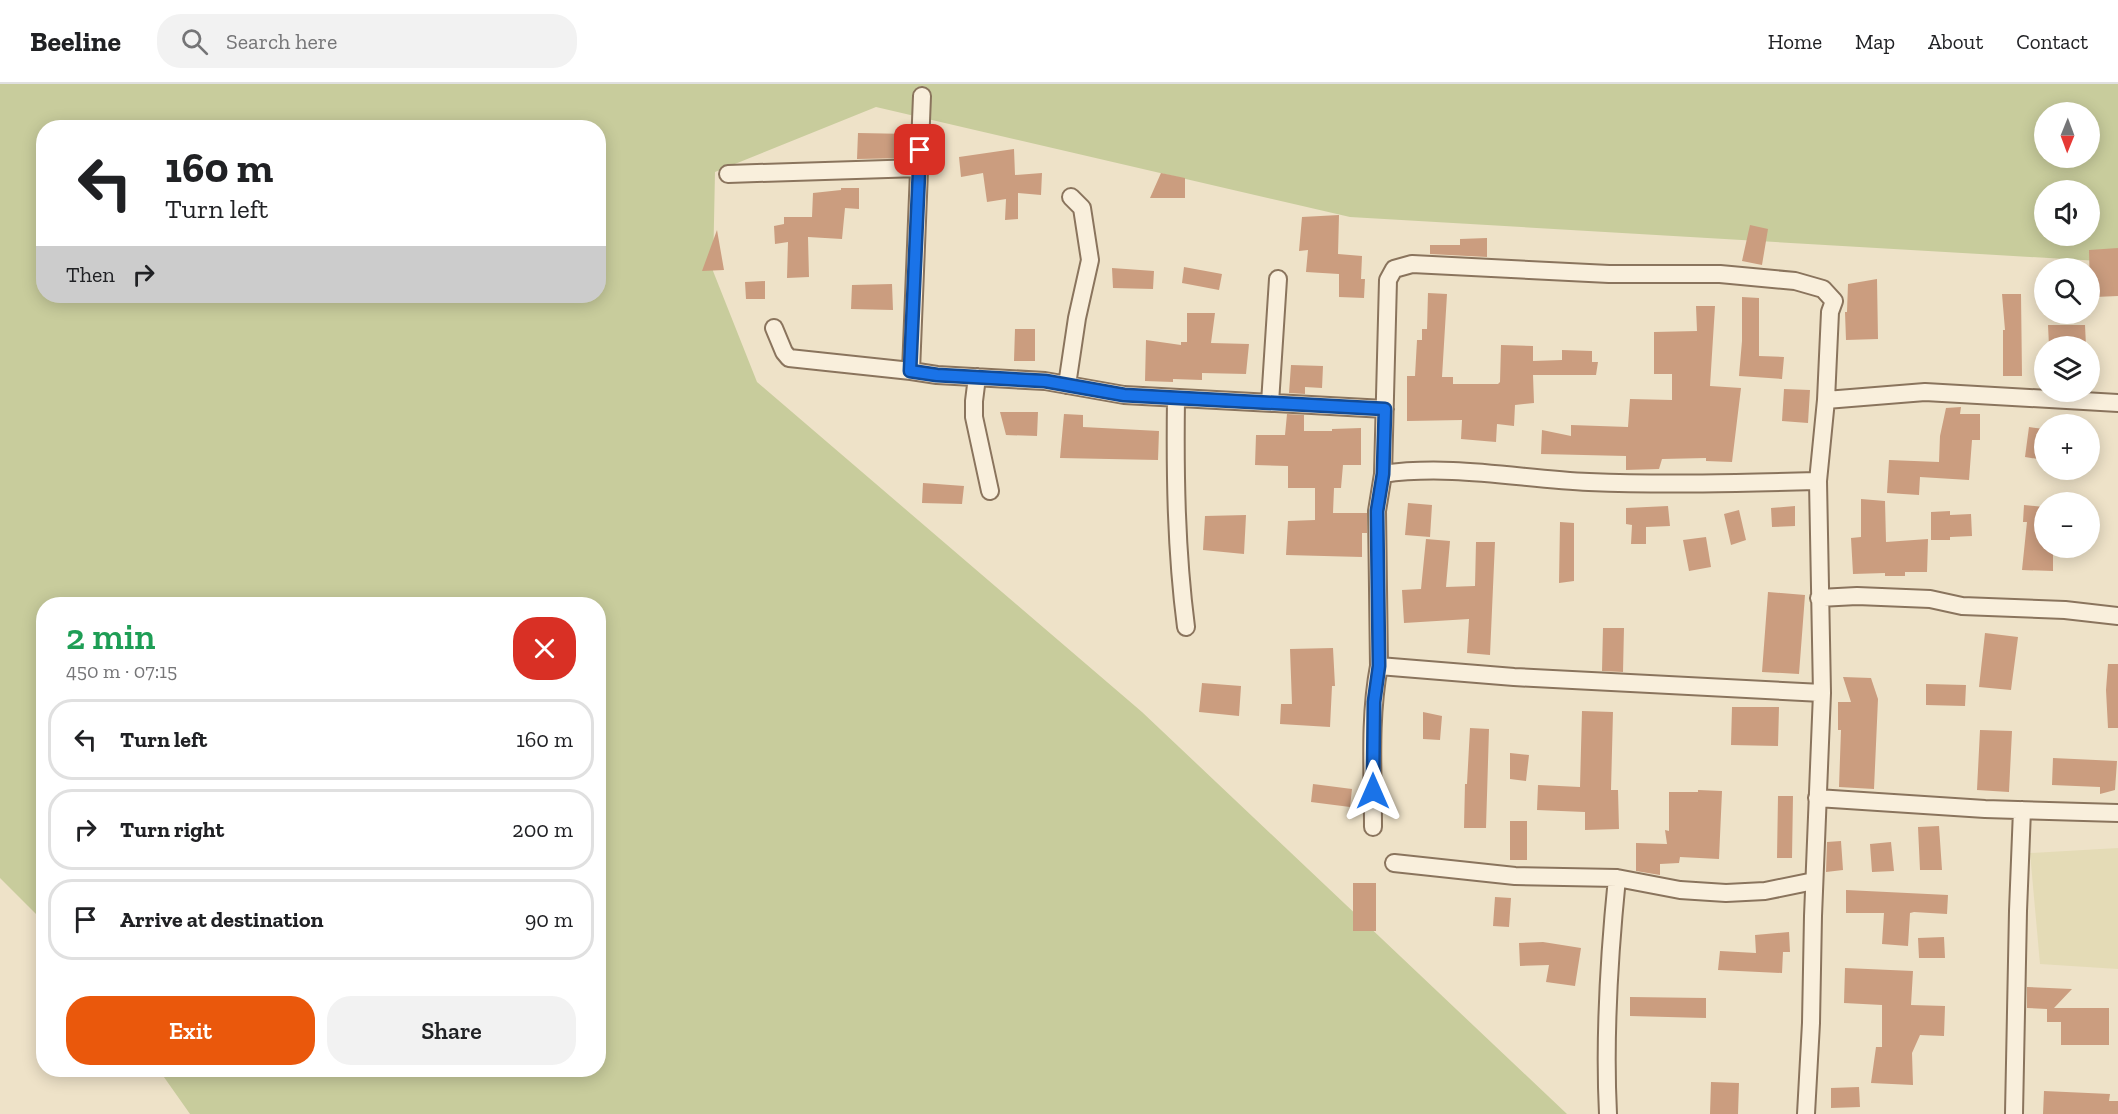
<!DOCTYPE html>
<html lang="en">
<head>
<meta charset="utf-8">
<style>
  :root { --surface:#fff; --page:#f2f2f2; --text:#202124; --muted:#757577; --line:#e0e0e0; --accent:#ea580c }
  body { margin:0; font-family:"Zilla Slab",serif; background:var(--page); color:var(--text); height:100vh; display:flex; flex-direction:column; font-size:22px; white-space:nowrap }
  * { box-sizing:border-box; margin:0 }
  p { font-size:20px; color:var(--muted) }
  .icon { flex:none; width:33px; height:33px; fill:none; stroke:currentColor; stroke-width:2; stroke-linecap:round; stroke-linejoin:round }
  .map { position:relative; flex:1; overflow:hidden }
  .drawer { position:absolute; left:36px; top:513px; width:570px; height:480px; display:flex; flex-direction:column; background:var(--surface); border-radius:24px; box-shadow:0 3px 15px #0003 }
  .drawer>* { flex:none }
  .hud { position:absolute; left:36px; top:36px; width:570px; height:183px; border-radius:24px; box-shadow:0 3px 15px #0003; background:#fff; color:var(--text); overflow:hidden }
  .needle { width:39px; rotate:181deg }
  .fabs { position:absolute; left:2034px; top:18px; display:grid; gap:12px }
  .fabs a { display:grid; place-items:center; width:66px; height:66px; border-radius:50%; background:var(--surface); box-shadow:0 3px 15px #0003; font-size:30px }
  .pin { position:absolute; display:grid; place-items:center; width:51px; height:51px; color:#fff; margin:-26px; border-radius:12px; box-shadow:0 3px 9px #0006 }
  .me { position:absolute; width:66px; margin:-33px; rotate:0deg; stroke-linejoin:round; filter:drop-shadow(0 0 4px #0008) }
  .turn { display:flex; align-items:center; gap:21px; height:126px; padding:0 30px; font-size:27px }
  .turn .icon { width:78px; height:78px; stroke-width:2.5 }
  .turn b { display:block; font-size:42px; line-height:51px }
  .then { display:flex; align-items:center; height:57px; padding:0 30px; background:#0003; gap:12px; font-size:22px }
  .round { display:grid; place-items:center; flex:none; width:63px; height:63px; border-radius:24px; background:var(--page) }
  .summary { display:flex; align-items:center; justify-content:space-between; height:102px; padding:0 30px }
  h1 { font-size:36px; font-weight:600; line-height:45px; color:#1e9e55 }
  .primary-button { display:flex; gap:12px; margin-top:auto; padding:12px 30px }
  .primary-button a { flex:1; height:69px; border-radius:24px; background:var(--accent); color:#fff; font-size:24px; font-weight:600; line-height:69px; text-align:center }
  .primary-button a+a { background:var(--page); color:var(--text) }
  ul { padding:0; list-style:none }
  li { display:flex; align-items:center; gap:18px; height:81px; margin:0 12px 9px; padding:0 18px; border:3px solid var(--line); border-radius:24px }
  li div { flex:1 }
  li b { display:block; font-size:22px }
  li em { font-style:normal }
  header { display:flex; align-items:center; gap:36px; box-sizing:border-box; height:84px; padding:0 30px; background:var(--surface); border-bottom:2px solid var(--line) }
  header strong { font-size:28px }
  nav { display:flex; gap:33px; margin-inline-start:auto; font-size:21px }
  .search { width:420px; height:54px; background:var(--page); display:flex; align-items:center; gap:15px; box-sizing:border-box; padding:0 21px; border-radius:24px; color:var(--muted); font-size:22px }
  .map>svg:first-child { display:block }
</style>
</head>
<body>
<header>
<strong>Beeline</strong>
<div class="search"><svg class="icon" aria-label="search" viewBox="0 0 24 24"><circle cx="10" cy="10" r="6"/><path d="M15 15l6 6"/></svg>Search here</div>
<nav><a>Home</a><a>Map</a><a>About</a><a>Contact</a></nav>
</header>
<div class="map">
<svg width="2118" height="1030" viewBox="0 0 2118 1030">
  <rect width="100%" height="100%" fill="#eee2c8"/>
  <path fill="#e4dbb6" d="M2118,764V885L2040,880L2030,769Z"/>
  <path fill="#c8cc9c" fill-rule="evenodd" d="M0,0H2118V180L2099,177L1350,133L876,23L715,88L713,187L757,298L1142,628L1567,1030H190L159,986H598V520H44L43,837L0,794ZM2044,28H2090V74H2044ZM44,44H598V212H44ZM2044,106H2090V152H2044Z"/>
  <path fill="#cb9d7f" d="M858,49L910,50L909,74L857,75Z
    M1014,65L1015,91L1042,89L1041,111L1018,109V135L1005,136L1006,115L987,118L983,89L961,93L959,73Z
    M1161,89L1185,94V114H1150Z
    M841,104H859V125L845,124L842,155L808,153L809,193L787,194L788,158L775,160L774,142L784,140V133H812L813,109L841,106Z
    M1339,131L1338,170L1362,172L1361,195H1365L1364,214L1339,213V190L1306,188L1308,166L1299,167L1302,133Z
    M1750,141L1768,145L1762,181L1742,177Z
    M717,146L724,186L702,187Z
    M1487,154V173L1430,170V161H1460V155Z
    M2118,164V212L2095,213L2094,207L2090,206L2089,166Z
    M1184,183L1222,190L1219,206L1182,199Z
    M1112,184L1154,187L1153,205L1113,204Z
    M1877,195L1878,255L1846,256L1845,228H1847L1848,200Z
    M765,197V215H746L745,198Z
    M892,200L893,226L851,225L852,201Z
    M1428,209L1447,210L1442,293H1453V300H1498L1500,298L1501,261L1533,262V277L1562,276V266L1592,267V278H1598L1596,291H1533L1534,319L1515,321L1514,342L1497,340L1496,358L1461,355L1462,336L1407,337V292H1415L1417,256H1422V245H1427Z
    M2002,210H2021L2022,292H2003V246H2005Z
    M1742,213L1759,214V272L1784,273L1782,295L1739,292L1742,257Z
    M1696,222H1715L1710,302L1741,304L1732,378L1706,377V374L1662,375L1659,385L1626,386V372L1541,370L1542,346L1571,352V341L1628,343L1630,315L1672,316V290H1654V248L1697,247Z
    M1187,229H1215L1211,259L1249,260L1246,290L1202,289V296L1173,295V298L1145,297L1146,256L1181,261V258H1187Z
    M2048,241H2085L2086,262H2049Z
    M1015,245H1035V277H1014Z
    M1291,281L1323,282L1322,304L1305,303V310L1289,309Z
    M1784,305L1810,306L1808,339L1782,337Z
    M1961,323L1960,330H1980V356H1972L1969,396L1920,393L1919,411L1887,409L1889,376L1939,378L1940,352L1946,324Z
    M1000,328H1038L1037,352L1006,351Z
    M1064,330L1083,331V343L1159,347L1158,376L1060,374Z
    M1287,330L1304,331V347H1332V345L1361,344V381H1343L1341,404H1334L1333,429H1367V449H1362V473L1286,471L1288,437L1315,436V404H1288V382L1255,381L1256,351H1285Z
    M2029,343L2044,345V376L2025,373Z
    M923,399L964,402L962,420L922,419Z
    M1861,415L1885,417L1886,458L1928,455L1927,488H1905V492H1885V489L1853,490L1851,454L1861,453Z
    M1408,419L1432,421L1430,453L1405,451Z
    M2024,421L2044,423V464H2053V487L2022,486L2027,438H2023Z
    M1668,422L1670,442L1646,443V460H1631L1632,441L1626,440V424Z
    M1795,422V442L1772,443L1771,424Z
    M1739,426L1746,456L1731,461L1724,430Z
    M1950,427V431L1971,430L1972,452L1950,453V456H1931V428Z
    M1246,431L1244,470L1203,466L1205,432Z
    M1560,438L1574,439V497L1559,499Z
    M1706,453L1711,483L1689,487L1683,456Z
    M1426,455L1450,457L1446,503L1475,502L1476,458H1495L1490,571L1467,569L1469,535L1404,539L1402,506L1421,505Z
    M1768,508L1805,511L1799,590L1762,588Z
    M1603,544H1624L1623,588L1602,587Z
    M1985,549L2018,553L2011,606L1979,603Z
    M1333,564L1335,602H1332L1330,643L1280,640L1281,620H1292L1290,565Z
    M2108,580H2118V644H2108L2106,606Z
    M1843,593L1871,594L1878,615L1874,705L1839,703L1841,646H1838V618H1851Z
    M1202,599L1241,602L1239,632L1199,628Z
    M1926,600L1966,601L1965,622L1926,621Z
    M1732,623H1779L1778,662L1731,661Z
    M1582,627L1613,628L1611,706H1618L1619,745L1585,746V728L1537,726L1538,701L1580,703Z
    M1423,628L1442,632L1440,656L1423,655Z
    M1470,644L1489,645L1486,744H1464L1465,700H1467Z
    M1980,646L2012,647L2009,708L1977,706Z
    M1510,669L1529,671L1526,697L1510,695Z
    M2053,674L2117,677L2115,706L2100,710V703L2052,701Z
    M1313,700L1352,705L1350,723L1311,718Z
    M1698,706L1722,707L1719,775L1680,773L1679,779L1660,780V791L1636,787V759L1667,760L1665,746L1669,747V708H1698Z
    M1778,712H1793L1792,774H1777Z
    M1510,737H1527V776H1510Z
    M1939,742L1942,786H1920L1918,743Z
    M1841,757L1843,786L1826,788L1827,758Z
    M1891,758L1894,787L1872,788L1870,760Z
    M1353,799H1376V847H1353Z
    M1846,806L1948,811L1947,830L1914,828L1910,829L1908,862L1882,860L1884,829H1846Z
    M1495,813L1511,814L1509,843L1493,842Z
    M1789,848L1790,868H1783L1782,889L1718,886L1720,867L1756,869L1755,851Z
    M1944,853L1945,874H1919L1918,854Z
    M1543,858L1581,864L1575,902L1546,898L1549,881L1520,882L1519,859Z
    M1845,884L1913,887L1911,921L1945,922L1944,952L1920,951L1912,969L1913,1001L1871,999L1876,963H1882V921L1844,919Z
    M2027,903L2072,905L2054,924H2109V961H2061V938H2047V925L2027,924Z
    M1630,913L1706,914V934L1630,932Z
    M1711,998L1739,999L1738,1030H1710Z
    M1859,1003L1860,1023L1831,1024V1004Z
    M2044,1007L2110,1010L2109,1017H2118V1030H2043Z"/>
  <g fill="none" stroke-linecap="round" stroke-linejoin="round">
    <g stroke="#8a745d" stroke-width="20">
      <path id="street" d="M922,12L911,287L937,291L1045,297L1124,311L1385,325
        M728,90L919,84
        M774,244L784,268L789,274L911,287
        M977,293L974,317V333L990,407
        M1067,301L1077,234L1090,176L1082,124L1071,113
        M1176,314C1175,390 1176,466 1186,543
        M1826,316L1925,308L2118,319
        M1270,319L1278,195
        M1383,390L1388,196L1394,185L1412,180L1609,190H1720L1795,197L1823,205L1834,217L1830,228L1826,316L1818,397L1822,609L1813,832L1811,939L1806,1030
        M1819,514L1857,512L1930,515L1962,522L2065,526L2118,532
        M1379,582L1514,593L1822,609
        M1817,714L1985,725L2118,729
        M1373,743C1373,690 1369,634 1379,582L1377,427L1383,390C1451,380 1521,395 1589,398C1665,401 1741,399 1818,397
        M1394,779L1515,792L1617,794L1680,806L1726,809L1765,807L1814,797
        M1608,1030C1604,951 1609,873 1617,794
        M2014,1030L2018,827L2022,726"/>
    </g>
    <use href="#street" stroke="#f9efdc" stroke-width="16"/>
  </g>
  <g fill="none" stroke-linecap="round" stroke-linejoin="round">
    <g stroke="#114b97" stroke-width="15">
      <path id="route" d="M920,66L910,287L937,291L1045,297L1124,311L1385,325L1383,390L1377,427L1379,582L1374,618L1373,707"/>
    </g>
    <use href="#route" stroke="#1a73e8" stroke-width="10"/>
  </g>
</svg>
<div class="fabs">
<a><svg class="needle" viewBox="-14 -14 28 28"><path d="M0-13l5 13h-10z" fill="#e53935"/><path d="M0 13l5-13h-10z" fill="#757577"/></svg></a>
<a><svg class="icon" aria-label="sound" viewBox="0 0 24 24"><path d="M4 9h4l5-4v14l-5-4H4zM17 9q2 3 0 6"/></svg></a>
<a><svg class="icon" aria-label="search" viewBox="0 0 24 24"><circle cx="10" cy="10" r="6"/><path d="M15 15l6 6"/></svg></a>
<a><svg class="icon" aria-label="layers" viewBox="0 0 24 24"><path d="M12 4l9 5-9 5-9-5zM3 14l9 5 9-5"/></svg></a>
<a>+</a>
<a>−</a>
</div>
<div class="pin" style="left:920px;top:66px;background:#d93025"><svg class="icon" aria-label="arrive" viewBox="0 0 24 24"><path d="M6 21V4h12l-3 4 3 4H6"/></svg></div>
<svg class="me" style="left:1373px;top:707px" viewBox="-20 -20 40 40"><path d="M0-17L14 15 0 8-14 15z" fill="#1a73e8" stroke="#fff" stroke-width="4"/></svg>
<div class="hud">
<div class="turn"><svg class="icon" aria-label="left" viewBox="0 0 24 24"><path d="M17 20v-9H6M10 6l-5 5 5 5"/></svg><div><b>160 m</b>Turn left</div></div>
<div class="then">Then<svg class="icon" aria-label="right" viewBox="0 0 24 24"><path d="M7 20v-9h11M14 6l5 5-5 5"/></svg></div>
</div>
<section class="drawer">
<div class="summary"><div><h1>2 min</h1><p>450 m · 07:15</p></div><a class="round" style="background:#d93025;color:#fff"><svg class="icon" aria-label="close" viewBox="0 0 24 24"><path d="M6 6l12 12M18 6L6 18"/></svg></a></div>
<ul>
<li><svg class="icon" aria-label="left" viewBox="0 0 24 24"><path d="M17 20v-9H6M10 6l-5 5 5 5"/></svg><div><b>Turn left</b></div><em>160 m</em></li>
<li><svg class="icon" aria-label="right" viewBox="0 0 24 24"><path d="M7 20v-9h11M14 6l5 5-5 5"/></svg><div><b>Turn right</b></div><em>200 m</em></li>
<li><svg class="icon" aria-label="arrive" viewBox="0 0 24 24"><path d="M6 21V4h12l-3 4 3 4H6"/></svg><div><b>Arrive at destination</b></div><em>90 m</em></li>
</ul>
<div class="primary-button"><a>Exit</a><a>Share</a></div>
</section>
</div>
</body>
</html>
